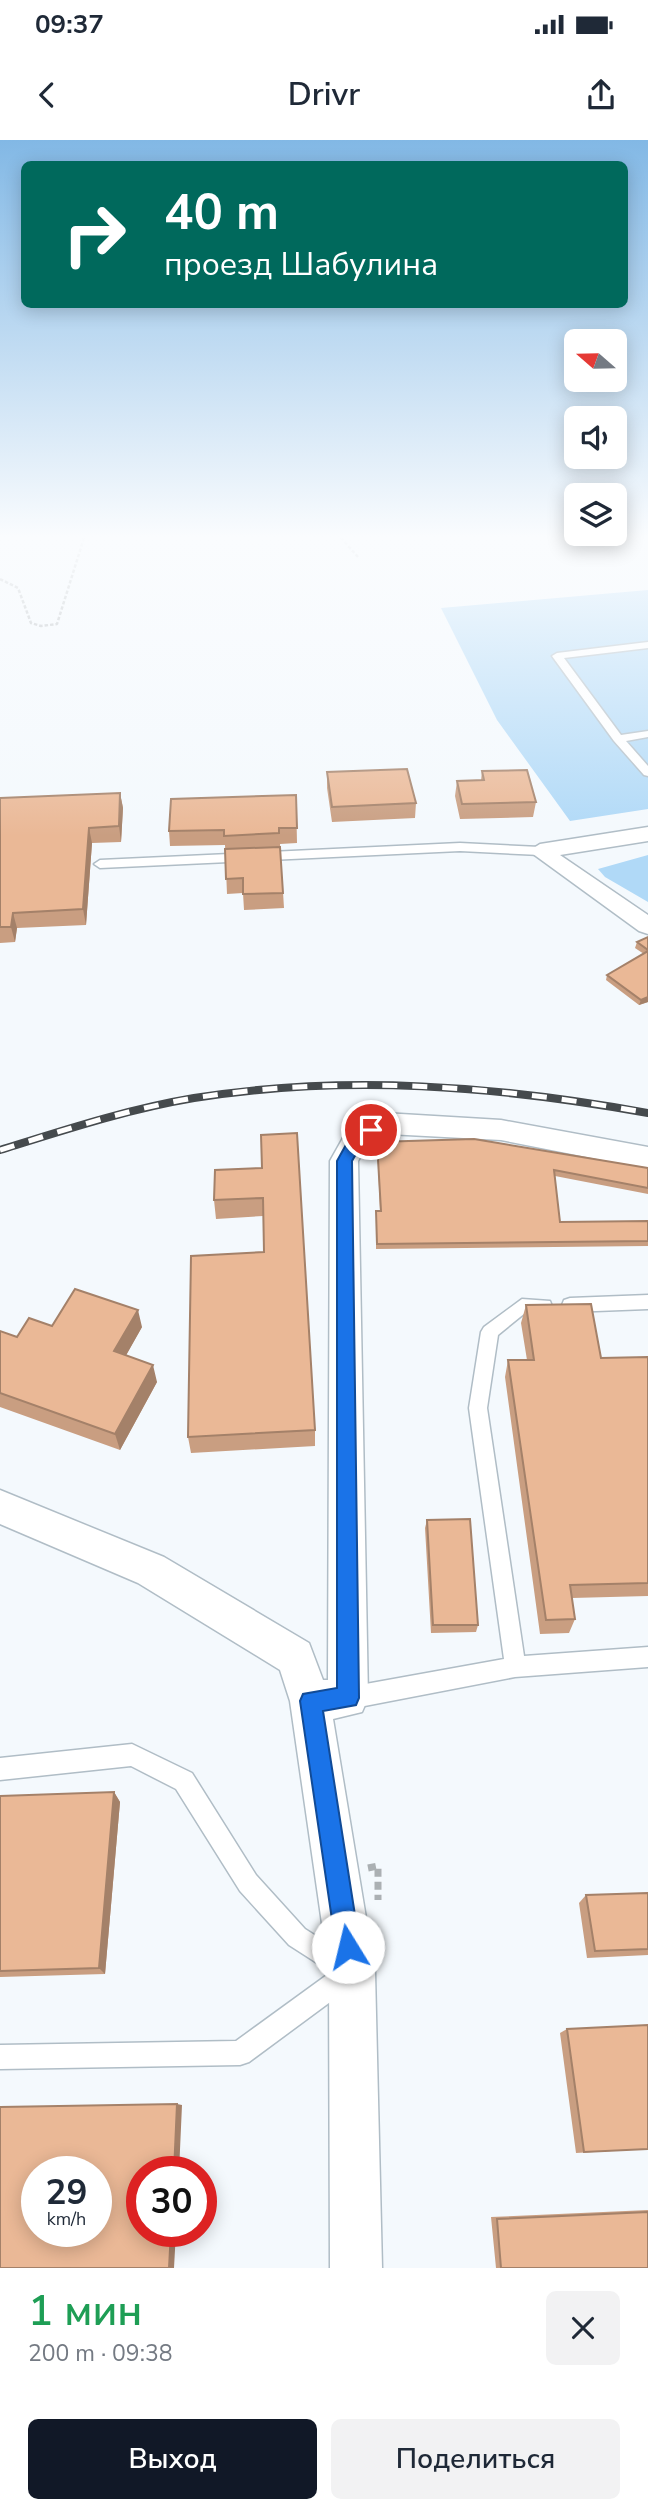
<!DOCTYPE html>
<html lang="ru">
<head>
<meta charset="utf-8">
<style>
  :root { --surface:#fff; --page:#f2f2f3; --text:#1f2937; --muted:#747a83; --accent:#111827 }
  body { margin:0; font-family:"Nunito Sans",sans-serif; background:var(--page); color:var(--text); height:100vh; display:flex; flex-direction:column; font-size:26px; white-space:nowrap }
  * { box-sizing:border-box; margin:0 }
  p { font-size:23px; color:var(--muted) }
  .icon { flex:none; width:38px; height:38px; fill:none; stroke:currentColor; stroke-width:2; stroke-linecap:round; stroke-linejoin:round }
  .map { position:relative; height:2128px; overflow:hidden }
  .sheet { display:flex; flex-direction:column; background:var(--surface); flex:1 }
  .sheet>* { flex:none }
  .hud { position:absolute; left:21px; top:21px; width:607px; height:147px; border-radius:10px; box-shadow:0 4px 18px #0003; background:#00695c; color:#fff; overflow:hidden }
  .needle { width:46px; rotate:290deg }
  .controls { position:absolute; left:564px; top:189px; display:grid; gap:14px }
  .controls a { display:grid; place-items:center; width:63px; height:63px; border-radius:10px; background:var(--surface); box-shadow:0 4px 18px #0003; font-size:35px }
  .speed { position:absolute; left:21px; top:2016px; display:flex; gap:14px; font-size:35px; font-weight:700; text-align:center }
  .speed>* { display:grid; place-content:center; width:91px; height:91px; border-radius:50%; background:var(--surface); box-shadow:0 4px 18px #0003; line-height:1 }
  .speed small { font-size:18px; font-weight:400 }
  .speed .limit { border:10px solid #d22; background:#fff; color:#111 }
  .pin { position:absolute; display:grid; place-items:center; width:60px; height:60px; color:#fff; margin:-30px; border:4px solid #fff; border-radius:50%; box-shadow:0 2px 7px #0007 }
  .me { position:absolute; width:77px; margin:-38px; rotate:351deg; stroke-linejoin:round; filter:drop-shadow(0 0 5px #0008) }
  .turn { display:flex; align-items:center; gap:24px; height:147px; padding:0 28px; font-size:32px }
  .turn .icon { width:91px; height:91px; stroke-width:2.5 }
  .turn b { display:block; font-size:49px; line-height:60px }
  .round { display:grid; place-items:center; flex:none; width:74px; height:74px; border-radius:10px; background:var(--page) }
  .overview { display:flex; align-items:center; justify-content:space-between; height:119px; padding:0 28px }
  h1 { font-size:42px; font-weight:600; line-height:52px; color:#1e9e55 }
  .cta { display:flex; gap:14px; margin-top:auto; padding:14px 28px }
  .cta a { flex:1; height:80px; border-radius:10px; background:var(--accent); color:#fff; font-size:28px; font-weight:600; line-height:80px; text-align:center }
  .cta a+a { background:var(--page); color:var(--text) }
  .status { display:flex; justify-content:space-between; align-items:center; height:49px; padding:0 35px; background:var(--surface); direction:ltr }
  .status svg { height:19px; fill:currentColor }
  header { display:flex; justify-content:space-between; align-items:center; height:91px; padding:0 28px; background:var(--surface); font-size:32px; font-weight:600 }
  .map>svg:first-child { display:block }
</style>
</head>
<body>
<div class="status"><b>09:37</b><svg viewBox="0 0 49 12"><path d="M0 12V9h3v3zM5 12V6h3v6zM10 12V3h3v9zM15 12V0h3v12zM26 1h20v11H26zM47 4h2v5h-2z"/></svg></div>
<header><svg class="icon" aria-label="back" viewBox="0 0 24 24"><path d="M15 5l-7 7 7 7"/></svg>Drivr<svg class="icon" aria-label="share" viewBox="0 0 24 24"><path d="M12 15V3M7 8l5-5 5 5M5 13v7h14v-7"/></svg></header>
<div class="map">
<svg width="648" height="2128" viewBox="0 0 648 2128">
  <rect width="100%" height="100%" fill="#f4f9fd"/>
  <path fill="#b0d9f7" d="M648,450V669L570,681L497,580L441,468Z
    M648,715V762L605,737L598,729Z"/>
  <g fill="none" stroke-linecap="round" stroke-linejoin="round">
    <g stroke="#b0bdc6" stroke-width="3">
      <path id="service" d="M648,502V508L564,518L621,595L648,591V597L626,601L648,626V636L644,635L614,601L552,516L557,513Z
        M460,703L540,707L546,711L540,715L460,711L100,728L94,724L100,720Z
        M648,1155V1169L570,1172L564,1170L562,1165L564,1160L570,1158Z
        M522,1159L550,1161L552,1166L550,1171L525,1173L498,1195L487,1268L524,1516L648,1507V1527L515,1537L349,1569L342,1565L338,1558L342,1551L349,1547L504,1519L469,1268L481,1192L484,1187Z
        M132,1604L192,1633L256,1735L305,1789L360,1824L364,1832L360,1840L249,1922L240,1925L0,1929V1905L236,1901L331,1832L289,1805L240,1751L176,1649L131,1626L0,1640V1618Z"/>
    </g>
    <g stroke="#b0bdc6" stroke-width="3">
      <path id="minor" d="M648,687V701L560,715L648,775V794L639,791L529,711L540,704Z
        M384,973L501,980L648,1007V1029L501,1000L388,994L368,1003L358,1021L368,1558L362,1572L333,1579L375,1832L382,2128H330L329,1832L290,1561L280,1530L138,1443L0,1384V1350L164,1417L309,1503L323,1540H328L330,1021L348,989Z"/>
    </g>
    <path stroke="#abb0b3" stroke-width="2.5" stroke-dasharray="3.5 2" stroke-linecap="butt" d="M341,398L358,417
      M0,439L18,448L31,483L41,486L57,484L84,398"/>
    <path stroke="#abb0b3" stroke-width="7" stroke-dasharray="8 5" stroke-linecap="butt" d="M368,1728L378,1726V1760"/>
    <use href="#service" fill="#fff" fill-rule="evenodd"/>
    <use href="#minor" fill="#fff" fill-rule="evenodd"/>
    <g stroke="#454a4d" stroke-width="8">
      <path id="rail" d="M0,1010C64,990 128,969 194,958C346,934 498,946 648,973"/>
    </g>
    <use href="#rail" stroke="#fff" stroke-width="5" stroke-dasharray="15" stroke-linecap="butt"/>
  </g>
  <path fill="#c99e81" d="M482,631L536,662L533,677L460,679L455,656L457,641L481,640Z
    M327,632L416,663L415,678L332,682L327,648Z
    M120,653L123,668L121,702L92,703L86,785L17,788L15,802L0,803V658Z
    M296,655L297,703L280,704L284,768L244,770L243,753L227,754L225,705L170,706L169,691Z
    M648,797V862L639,865L606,840L607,835L644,814L635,808L637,802Z
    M377,1002L648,1028V1054L555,1036L560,1082L648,1081V1106L376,1109V1077L380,1071Z
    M262,1028L315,1290V1306L191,1313L188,1297L264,1112L263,1076L216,1079L214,1060Z
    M526,1165L601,1218L648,1217V1456L572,1458L575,1479L569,1493L540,1494L505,1237L508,1220H527L521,1183Z
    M52,1186L142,1187L126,1215L157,1242L120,1310L0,1267V1191L17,1197Z
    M427,1380L478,1485L476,1492L431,1493L425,1388Z
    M114,1652L120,1662L105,1834L0,1837V1656Z
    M648,1753V1815L587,1818L579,1763L586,1755Z
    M567,1889L648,2009L576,2013L560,1893Z
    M648,2070V2128H496L491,2077Z"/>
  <path fill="#a48169" d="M120,653L123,668L121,702L119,686Z
    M89,688L92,703L86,785L83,769Z
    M13,773L17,788L15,802L11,787Z
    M648,857V862L639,865L641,860Z
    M138,1170L142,1187L119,1228L114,1211Z
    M153,1225L157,1242L120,1310L115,1294Z
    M114,1652L120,1662L105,1834L99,1828Z
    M177,1964L182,1965L179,2032H174Z
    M171,2091H176L174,2128H169Z"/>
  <path fill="#eab896" stroke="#a48169" stroke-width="2" fill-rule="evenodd" d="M407,629L416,663L332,667L327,632Z
    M527,630L536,662L462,664L457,641L484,640L482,631Z
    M120,653L119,686L89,688L83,769L13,773L11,787H0V658Z
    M296,655L297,688H279V693L224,696V690L169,691L171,659Z
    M280,707L283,753L243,754V738L226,739L225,709Z
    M648,797V810L637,802Z
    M648,811V857L641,860L607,835Z
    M297,993L315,1290L188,1297L191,1116L264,1112L263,1058L214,1060L215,1030L262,1028L261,995Z
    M474,999L648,1028V1048L554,1030L560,1082L648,1081V1101L377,1104L376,1071H381L377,1002Z
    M75,1149L138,1170L114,1211L153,1225L115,1294L0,1253V1191L17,1197L29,1178L52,1186Z
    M591,1164L601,1218L648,1217V1443L570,1445L575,1479L546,1480L508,1220H534L526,1165Z
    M470,1379L478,1485H433L427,1380Z
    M114,1652L99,1828L0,1831V1656Z
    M648,1753V1809L595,1811L586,1755Z
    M648,1885V2009L584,2012L567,1889Z
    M177,1964L174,2032H142V2091H171L169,2128H0V1967ZM37,2032H96V2091H37Z
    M648,2072V2128H501L497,2079Z"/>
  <linearGradient id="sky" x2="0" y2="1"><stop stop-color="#82b8e5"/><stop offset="0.57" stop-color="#fafcfe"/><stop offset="1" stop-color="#fafcfe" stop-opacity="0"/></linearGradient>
  <rect width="648" height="696" fill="url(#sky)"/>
  <path fill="#1a73e8" stroke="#114b97" stroke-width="2" d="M371,984L379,990L364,1000L352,1021L359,1558L356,1565L323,1571L360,1807L357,1816L348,1819L340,1816L336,1807L300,1561L303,1554L337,1548V1021L353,992Z"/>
</svg>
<div class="controls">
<a><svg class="needle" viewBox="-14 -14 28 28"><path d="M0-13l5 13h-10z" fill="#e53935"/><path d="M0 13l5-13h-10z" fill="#747a83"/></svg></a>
<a><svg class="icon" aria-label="sound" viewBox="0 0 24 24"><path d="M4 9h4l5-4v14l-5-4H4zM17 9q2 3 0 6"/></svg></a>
<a><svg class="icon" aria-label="layers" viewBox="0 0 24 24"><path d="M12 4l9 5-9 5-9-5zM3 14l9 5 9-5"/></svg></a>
</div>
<div class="speed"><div>29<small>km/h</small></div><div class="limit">30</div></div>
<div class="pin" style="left:371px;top:990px;background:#d93025"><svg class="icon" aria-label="arrive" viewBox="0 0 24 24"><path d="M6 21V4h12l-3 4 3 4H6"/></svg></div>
<svg class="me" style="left:348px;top:1807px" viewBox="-20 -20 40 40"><circle r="19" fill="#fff"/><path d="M0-13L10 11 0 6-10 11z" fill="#1a73e8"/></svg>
<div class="hud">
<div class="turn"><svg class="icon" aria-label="right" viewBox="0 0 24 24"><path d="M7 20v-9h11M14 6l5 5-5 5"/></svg><div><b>40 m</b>проезд Шабулина</div></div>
</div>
</div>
<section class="sheet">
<div class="overview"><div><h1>1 мин</h1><p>200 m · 09:38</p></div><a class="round"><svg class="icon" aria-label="close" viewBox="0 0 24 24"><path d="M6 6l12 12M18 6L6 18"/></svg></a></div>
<div class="cta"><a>Выход</a><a>Поделиться</a></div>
</section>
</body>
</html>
